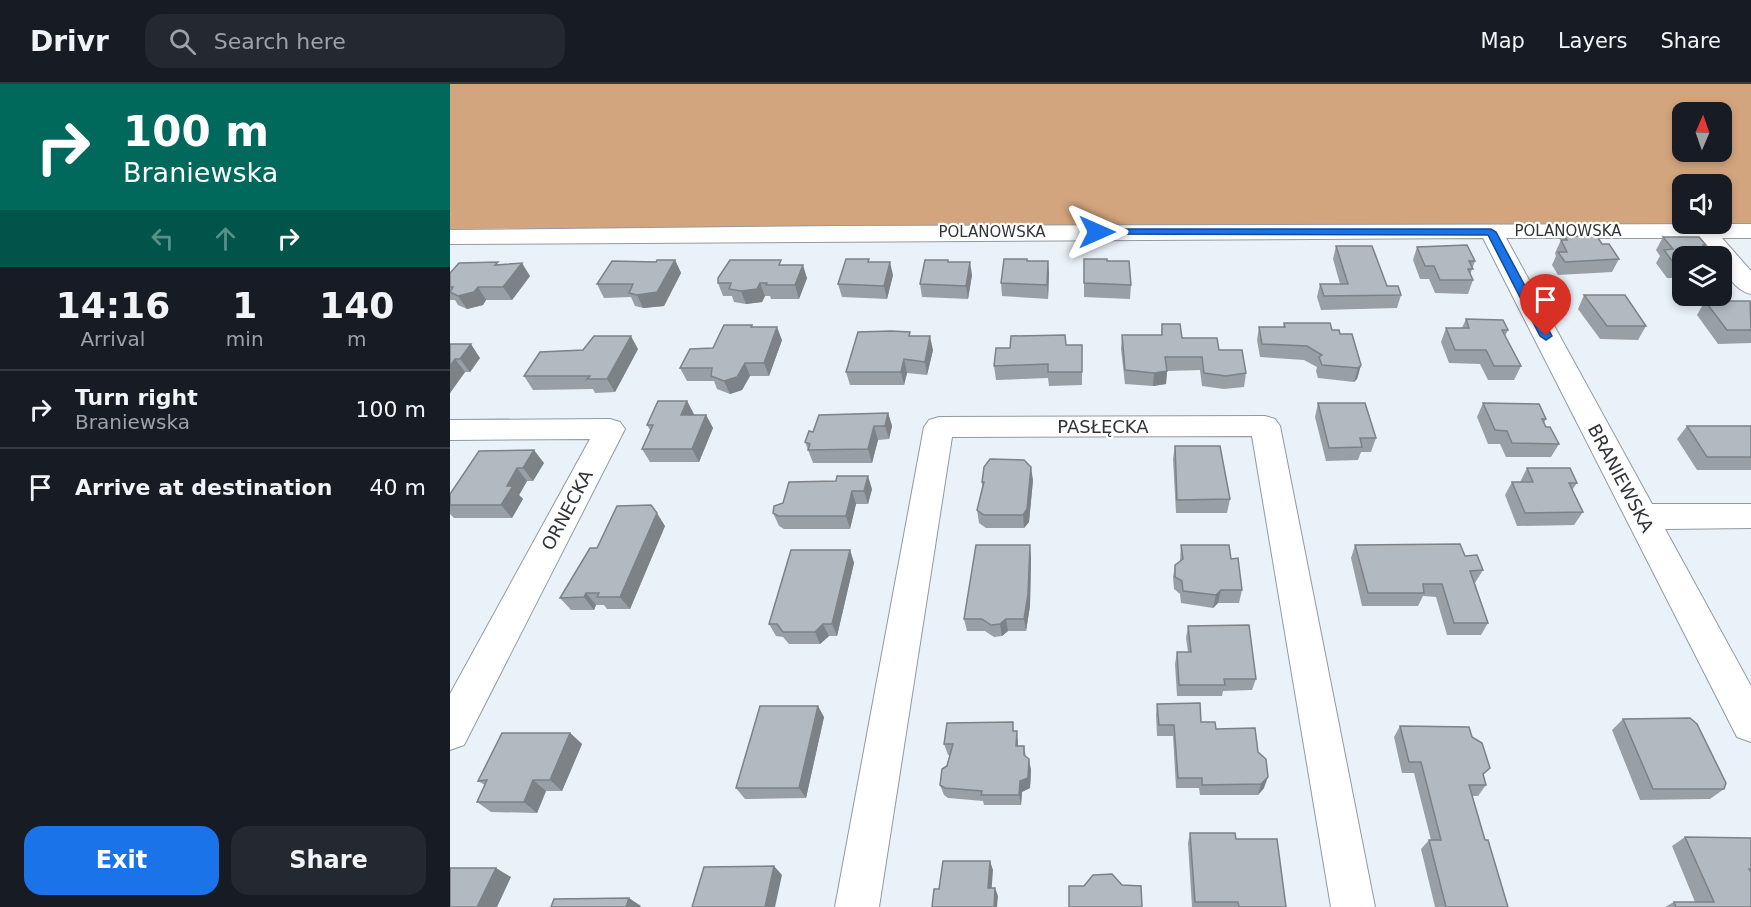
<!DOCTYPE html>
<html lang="en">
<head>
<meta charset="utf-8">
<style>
  :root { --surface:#171b24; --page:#242831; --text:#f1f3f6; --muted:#9ea1a6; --line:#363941; --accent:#1a73e8 }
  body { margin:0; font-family:"DejaVu Sans",sans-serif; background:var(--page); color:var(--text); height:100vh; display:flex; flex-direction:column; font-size:22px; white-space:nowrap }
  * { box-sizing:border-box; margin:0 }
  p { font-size:20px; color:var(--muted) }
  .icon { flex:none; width:33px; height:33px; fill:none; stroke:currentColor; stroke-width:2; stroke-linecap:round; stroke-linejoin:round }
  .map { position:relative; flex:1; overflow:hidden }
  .side { display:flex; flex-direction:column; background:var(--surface); width:450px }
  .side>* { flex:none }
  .hud { background:#00695c; color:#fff; overflow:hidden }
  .needle { width:39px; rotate:2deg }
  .controls { position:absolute; left:1222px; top:18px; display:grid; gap:12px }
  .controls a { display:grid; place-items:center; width:60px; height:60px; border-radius:12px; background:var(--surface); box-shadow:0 3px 9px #0003; font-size:30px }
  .pin { position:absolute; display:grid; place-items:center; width:51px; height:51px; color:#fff; margin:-62px -26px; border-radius:50% 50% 50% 0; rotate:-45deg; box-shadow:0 0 6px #0007 }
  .pin .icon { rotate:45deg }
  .me { position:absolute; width:66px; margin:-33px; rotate:90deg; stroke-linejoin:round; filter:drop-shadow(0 0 4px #0008) }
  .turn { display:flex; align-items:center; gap:21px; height:126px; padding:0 24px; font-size:27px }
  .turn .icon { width:78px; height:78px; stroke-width:2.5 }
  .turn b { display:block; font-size:42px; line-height:51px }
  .lanes { display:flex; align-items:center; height:57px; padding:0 24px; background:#0003; justify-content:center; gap:30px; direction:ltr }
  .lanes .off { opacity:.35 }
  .eta { display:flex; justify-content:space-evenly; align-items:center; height:102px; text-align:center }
  .eta b { font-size:36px; font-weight:800; line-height:42px }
  .primary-button { display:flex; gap:12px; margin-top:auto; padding:12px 24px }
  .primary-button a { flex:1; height:69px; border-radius:18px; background:var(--accent); color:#fff; font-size:24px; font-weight:800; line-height:69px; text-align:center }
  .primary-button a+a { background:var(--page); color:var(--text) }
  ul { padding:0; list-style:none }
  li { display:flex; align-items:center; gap:18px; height:78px; padding:0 24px; border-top:2px solid var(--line) }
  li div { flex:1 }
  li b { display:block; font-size:22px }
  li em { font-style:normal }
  header { display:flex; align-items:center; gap:36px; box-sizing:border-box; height:84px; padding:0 30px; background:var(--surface); border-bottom:2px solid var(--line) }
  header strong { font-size:28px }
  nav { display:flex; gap:33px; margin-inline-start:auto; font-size:21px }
  .search { width:420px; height:54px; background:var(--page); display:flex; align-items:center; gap:15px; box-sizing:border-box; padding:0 21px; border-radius:18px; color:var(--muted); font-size:22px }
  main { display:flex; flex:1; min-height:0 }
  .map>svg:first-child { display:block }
</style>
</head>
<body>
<header>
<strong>Drivr</strong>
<div class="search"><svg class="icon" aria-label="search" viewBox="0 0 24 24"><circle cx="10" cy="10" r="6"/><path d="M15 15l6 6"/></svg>Search here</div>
<nav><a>Map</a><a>Layers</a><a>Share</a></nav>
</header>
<main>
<section class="side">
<div class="hud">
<div class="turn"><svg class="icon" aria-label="right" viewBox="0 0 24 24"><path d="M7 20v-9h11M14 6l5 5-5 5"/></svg><div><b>100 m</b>Braniewska</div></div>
<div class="lanes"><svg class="icon off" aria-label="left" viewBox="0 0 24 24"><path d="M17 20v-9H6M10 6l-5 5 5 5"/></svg><svg class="icon off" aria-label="ahead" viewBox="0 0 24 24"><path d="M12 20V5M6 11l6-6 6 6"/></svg><svg class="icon" aria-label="right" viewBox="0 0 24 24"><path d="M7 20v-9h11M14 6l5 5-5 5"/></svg></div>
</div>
<div class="eta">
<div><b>14:16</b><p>Arrival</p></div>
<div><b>1</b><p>min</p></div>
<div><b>140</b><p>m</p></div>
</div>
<ul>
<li><svg class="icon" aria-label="right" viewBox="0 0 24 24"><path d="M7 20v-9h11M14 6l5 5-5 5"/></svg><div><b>Turn right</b><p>Braniewska</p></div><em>100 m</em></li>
<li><svg class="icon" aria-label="arrive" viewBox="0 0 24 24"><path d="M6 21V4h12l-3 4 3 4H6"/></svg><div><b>Arrive at destination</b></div><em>40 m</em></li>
</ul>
<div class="primary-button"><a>Exit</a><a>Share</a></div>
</section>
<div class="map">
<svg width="1301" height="823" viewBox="0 0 1301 823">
  <rect width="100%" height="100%" fill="#e9f2f8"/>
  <path fill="#d3a57e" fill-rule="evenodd" d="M0,0H1301V140L0,145ZM1233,28H1272V68H1233ZM1233,100H1272V140H1233Z"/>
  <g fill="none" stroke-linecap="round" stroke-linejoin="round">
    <g stroke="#929aa0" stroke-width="2">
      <path id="minor" d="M1301,140V154H1272L1301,187V210C1286,207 1272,188 1272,172H1263L1248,154H1056L1202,420H1301V444L1215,445L1301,602V658L1287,653L1033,154L0,160V146L393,142Z
        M815,332L825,335L830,342L925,823H881L802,352L502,353L429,823H385L474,343L479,336L489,333Z
        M160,335L170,338L175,345L14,661L0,666V610L140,355L0,356V336Z"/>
    </g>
    <use href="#minor" fill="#fff" fill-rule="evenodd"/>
  </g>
  <path fill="#98a0a5" d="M1114,152L1152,160L1169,175L1162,188L1108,191L1102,181L1106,172L1105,169L1111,156H1112Z
    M1213,153L1256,161L1254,163L1233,172V194H1217L1206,179L1210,172L1206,166Z
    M886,162L937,202L951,211L947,224L871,226L867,213L870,200H890L883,175Z
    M967,163L1025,177L1020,191L1023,196L1018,210L985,209L979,195H970L963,176Z
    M419,175V178L443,191L437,215L392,213L388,200Z
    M634,175L657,177L681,201L680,215L634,213Z
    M225,176L231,189L214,222L193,224L185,222L181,213L154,214L147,200L206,178Z
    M577,177H598L599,190L598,215L552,212L551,199Z
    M498,178L522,191L518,215L472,213L470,200Z
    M50,181L80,192L62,216H36L33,221L17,225L8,221L5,216H0V189Z
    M333,181L357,194L349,215H321L320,212H315L312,218L296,220L284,218L282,212H273L268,199Z
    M1134,211L1196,242L1188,256L1150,255L1128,225Z
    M1255,217L1301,218V259L1268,260L1247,231Z
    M1016,235L1058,246L1055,252L1071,282L1064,296H1038L1030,280L999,279L991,258L996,244H1012Z
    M834,239L882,246L890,250L911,281L907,295L904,298L868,294L866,287L867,283L854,276L810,273L807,256L809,243H833Z
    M712,240L732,254L769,266L796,289L794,303L774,305L752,302L750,286L717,287L716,300L703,302L675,300L671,265L672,251H711Z
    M302,241L303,243L332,256L319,292H300L292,306L280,310L267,305L264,297H237L230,284Z
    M461,252L483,266L477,291L457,289L454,301H400L396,288Z
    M0,260L30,274L20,288H15L0,309Z
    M616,261H632V301L599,302L598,294L546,296L544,282L560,264Z
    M188,265L165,308L145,309L143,305L83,306L74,292Z
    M237,317L244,331H256L263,344L249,378H200L192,365L200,346L197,341Z
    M868,319L926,354L921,368H911L908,376L876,377L865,333Z
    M1033,319L1096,335L1094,339L1096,343L1109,360L1101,373H1056L1050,360H1038L1027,333Z
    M438,329L442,342L439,355L428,356L422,379H363L355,358L363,348Z
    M1237,342H1301V386H1247L1227,355Z
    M725,362L780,415L777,429H726L723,375Z
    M29,367L94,379L83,397H77L69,411L73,415L62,434H4L0,430V410Z
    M1077,384L1127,399L1122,406L1133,428L1124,441L1067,442L1055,411L1062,398H1070Z
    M583,396L579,438L574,444H536L529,439L527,426L532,403V398Z
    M339,398L422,405L418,420H406L400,445H334L329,442L323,429L333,419Z
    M215,442L180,525H157L154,521H146L144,526H121L110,514L147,464Z
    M731,461L781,475L792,506L789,519H768L763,524L731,519L730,510L724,505L723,493L725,481L730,477Z
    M905,461L1015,472L1033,486L1025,499L1038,539L1031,551H997L986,513L973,512L968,522H912L901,474Z
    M400,466L404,479L387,552H379L370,560H339L333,553L326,552L319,540Z
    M581,473L580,522L576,547H558L552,552L544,553L535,547H517L514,535Z
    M738,542L806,595L802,606L773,607L772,612H727L725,580L727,568H738L736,554Z
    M707,620L766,645L808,668L814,704L808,711H750L749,704H726L723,652H707L706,631Z
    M374,633L356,714L295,715L286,704Z
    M1173,635L1274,705L1260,715L1190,716L1162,646Z
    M950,642L1022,653L1040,684L1033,691L1036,701L1028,712H1022L1035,756L1058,823H985L971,765L979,756H981L964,689H952L944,653Z
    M565,647L568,658V662H574L576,673L581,686L580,704L572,708L571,721H534L533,717L498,714L494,711L490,701L500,671H498L494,660Z
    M120,649L132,660L112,707H96L87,729L41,728L27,718L35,701L28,697Z
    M740,749L786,755L836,823H742L738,759Z
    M1235,753L1301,754V823H1215L1224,818H1245L1222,762Z"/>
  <path fill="#7c8286" d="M225,176L231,189L214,222L193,224L187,211Z
    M598,177L599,190L598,215L597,201Z
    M440,178L443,191L437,215L434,202Z
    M520,178L522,191L518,215L516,202Z
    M72,179L80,192L62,216L53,203Z
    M353,181L357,194L349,215L345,201Z
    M310,199L315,212L312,218L296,220L291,207Z
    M28,203L36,216L33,221L17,225L8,212Z
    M327,243L332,256L319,292L314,279Z
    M181,252L188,265L165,308L157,295Z
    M480,252L483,266L477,291L475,278Z
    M21,260L30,274L20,288L10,275Z
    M5,275L15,288L0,309V282Z
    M454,275L457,289L454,301L451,288Z
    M295,279L300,292L292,306L280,310L274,297Z
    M911,281L907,295L904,298L908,284Z
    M717,287L716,300L703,302L704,289Z
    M237,317L244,330L238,344L231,331Z
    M438,329L442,342L439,355L435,342Z
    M256,331L263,344L249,378L242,365Z
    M424,342L428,356L422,379L418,365Z
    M84,366L94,379L83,397L73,384Z
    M581,383L583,396L579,438L574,444L573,431Z
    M67,384L77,397L69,411L73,415L62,434L51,421L57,402Z
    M418,392L422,405L418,420L414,407Z
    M402,407L406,420L400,445L396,432Z
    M207,429L215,442L180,525L170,513Z
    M580,461L581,473L580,522L576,547L574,535Z
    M400,466L404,479L387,552L382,540Z
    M771,506L768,519L763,524L766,511Z
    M136,509L146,521L144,526L134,513Z
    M556,535L558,547L552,552L550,540Z
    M373,540L379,552L370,560L365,548Z
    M368,622L374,633L356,714L349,704Z
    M567,647L568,658L567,672L566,662Z
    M120,649L132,660L112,707L100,696Z
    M579,675L581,686L580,704L572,708L571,721L569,711L570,697Z
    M818,693L814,704L808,711L811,700Z
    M83,696L96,707L87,729L74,718Z
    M540,777L543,786L541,813L538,804Z
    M324,782L332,791L325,823H315Z
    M46,784L61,793L47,823H27Z
    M545,804L548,812L547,823H544Z
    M179,814L191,822L190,823H176Z"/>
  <path fill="#b1bac0" stroke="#7c8286" stroke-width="1.5" d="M1131,148L1146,151L1152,160H1159L1169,175L1115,178L1108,168H1117L1111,156H1117L1114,152H1129Z
    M1213,153H1249L1256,161H1253L1256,167L1261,172H1233V181H1225L1214,166L1223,165Z
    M1017,161L1025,177H1019L1023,185H1018L1023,196H990L984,182H975L967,163Z
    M886,162H922L937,202H948L951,211L874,212L870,200H898Z
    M396,175H419L418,178H440L434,202L388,200Z
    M554,175H577V177H598L597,201L551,199Z
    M634,175H657V177H679L681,201L634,199Z
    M207,176H225L207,208L187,211L179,209L183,200H147L162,177L206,178Z
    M280,176H331L329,181H353L345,201H316L317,199H310L307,205L291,207L279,205L281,199H268V194Z
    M475,176H498V178H520L516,202L470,200Z
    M48,178L45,181L72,179L53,203H28L24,208L8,212L0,208L3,203H0V189L9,179Z
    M1134,211H1175L1196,242H1157Z
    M1255,217H1300L1301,246H1277Z
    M1016,235L1053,236L1058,246H1052L1071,282H1044L1036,266H1005L996,244H1019Z
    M834,239H880L882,246H889L890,250H902L911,281L908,284L872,281L869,273L872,271L857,262L812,260L809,243H835Z
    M712,240H730L732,254H767L769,266H792L796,289L776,292L754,289L752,273H715L717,287L704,289L675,286L672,251H712Z
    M274,241H302L301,243H327L314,279H295L287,293L274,297L261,292L262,284H230L240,265L263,264Z
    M441,247L460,248L459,252H480L475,278L454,275L451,288H396L408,248Z
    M615,251L616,261H632V288H598V280L544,282L546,264H560L561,252Z
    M144,252H181L157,295H137L140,292H74L90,268L133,266Z
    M0,260H21L10,275H5L0,282Z
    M208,317H237L231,331H256L242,365H192L203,341H197Z
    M868,319H915L926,354H910L912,363L879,364Z
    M1033,319L1089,320L1096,335H1092L1096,343H1100L1109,360L1062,359L1057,347L1045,346Z
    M438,329L435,342H424L418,365L358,366L360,360L355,358L359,347L363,348L369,331Z
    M1237,342H1301V373H1257Z
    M725,362H770L780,415L727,416Z
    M84,366L73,384H67L57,402H63L51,421H0V410L29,367Z
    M540,375L574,376L581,383L577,425L573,431H534L527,426L534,398H532L534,383Z
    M1077,384H1120L1127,399H1119L1133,428L1075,429L1062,398H1083Z
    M387,392H418L414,407H402L396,432H328L323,429L324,422L333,419L339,398L386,397Z
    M201,421L207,429L170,513H147L149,509H136L134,513L110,514L140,464H147L167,422Z
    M1010,460L1015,472L1027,471L1033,486L1020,487L1038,539H1004L992,500H973L974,509H918L905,461Z
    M526,461H580L578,510L574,535H556L550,540L541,541L532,535H514Z
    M731,461H779L781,475L788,474L792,506H771L766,511L733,507L732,497L725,493V481L733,475Z
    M341,466H400L382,540H373L365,548H333L327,540H319Z
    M799,541L806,595H774L775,601H729L727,568H741L738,542Z
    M750,619L751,638H765L766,645L805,644L808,668L816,675L818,693L811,700L752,701V694H728L724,641H709L707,620Z
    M310,622H368L349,704H286Z
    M1240,634L1247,640L1276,699L1274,705H1203L1173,635Z
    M563,638V647H567L566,662H574V671L579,675L578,694L570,697L569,711H531L532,707L495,704L490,701L492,685L497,682L503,660H494L497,639Z
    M950,642L1019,643L1022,653L1032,659L1040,684L1033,690L1036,701H1019L1035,756H1038L1058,823H996L979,756H991L971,678H959Z
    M52,649H120L100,696H83L74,718H27L37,696L28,697Z
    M740,749H785L786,755H827L836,823H789L788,818H745Z
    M1235,753L1301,754V785H1299L1301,788V823H1226L1224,818H1264Z
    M493,777H540L538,804H545L544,823H482L484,805H489Z
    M324,782L315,823H242L254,783Z
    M0,784H46L27,823H0Z
    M662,790L672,801L691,802L692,823H619V802H634L643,791Z
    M179,814L176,823H101L104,815Z"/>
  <path fill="#1a73e8" stroke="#114b97" stroke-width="1.5" d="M647,145H1041L1046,148L1102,252L1096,256L1090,252L1038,151L644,150V146Z"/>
  <g text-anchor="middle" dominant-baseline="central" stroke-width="4.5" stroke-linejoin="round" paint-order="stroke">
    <g font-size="15" fill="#313437" stroke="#fff">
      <text x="1118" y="147">POLANOWSKA</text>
      <text x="542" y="148">POLANOWSKA</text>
    </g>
    <g font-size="18" fill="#313437" stroke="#fff">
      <text x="653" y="342">PASŁĘCKA</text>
      <text transform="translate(1171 394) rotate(62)">BRANIEWSKA</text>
      <text transform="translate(117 426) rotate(-62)">ORNECKA</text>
    </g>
  </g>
</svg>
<div class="controls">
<a><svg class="needle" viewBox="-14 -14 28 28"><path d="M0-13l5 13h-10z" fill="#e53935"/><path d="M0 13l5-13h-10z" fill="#9ea1a6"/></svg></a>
<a><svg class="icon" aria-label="sound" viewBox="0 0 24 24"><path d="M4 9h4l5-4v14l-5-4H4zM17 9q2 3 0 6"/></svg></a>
<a><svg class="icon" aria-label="layers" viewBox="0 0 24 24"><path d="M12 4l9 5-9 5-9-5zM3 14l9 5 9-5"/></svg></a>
</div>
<div class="pin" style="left:1096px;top:252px;background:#d93025"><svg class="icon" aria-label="arrive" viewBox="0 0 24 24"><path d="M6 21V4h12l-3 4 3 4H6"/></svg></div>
<svg class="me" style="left:647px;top:148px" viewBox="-20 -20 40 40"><path d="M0-17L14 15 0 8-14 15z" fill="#1a73e8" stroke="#fff" stroke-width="4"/></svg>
</div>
</main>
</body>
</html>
